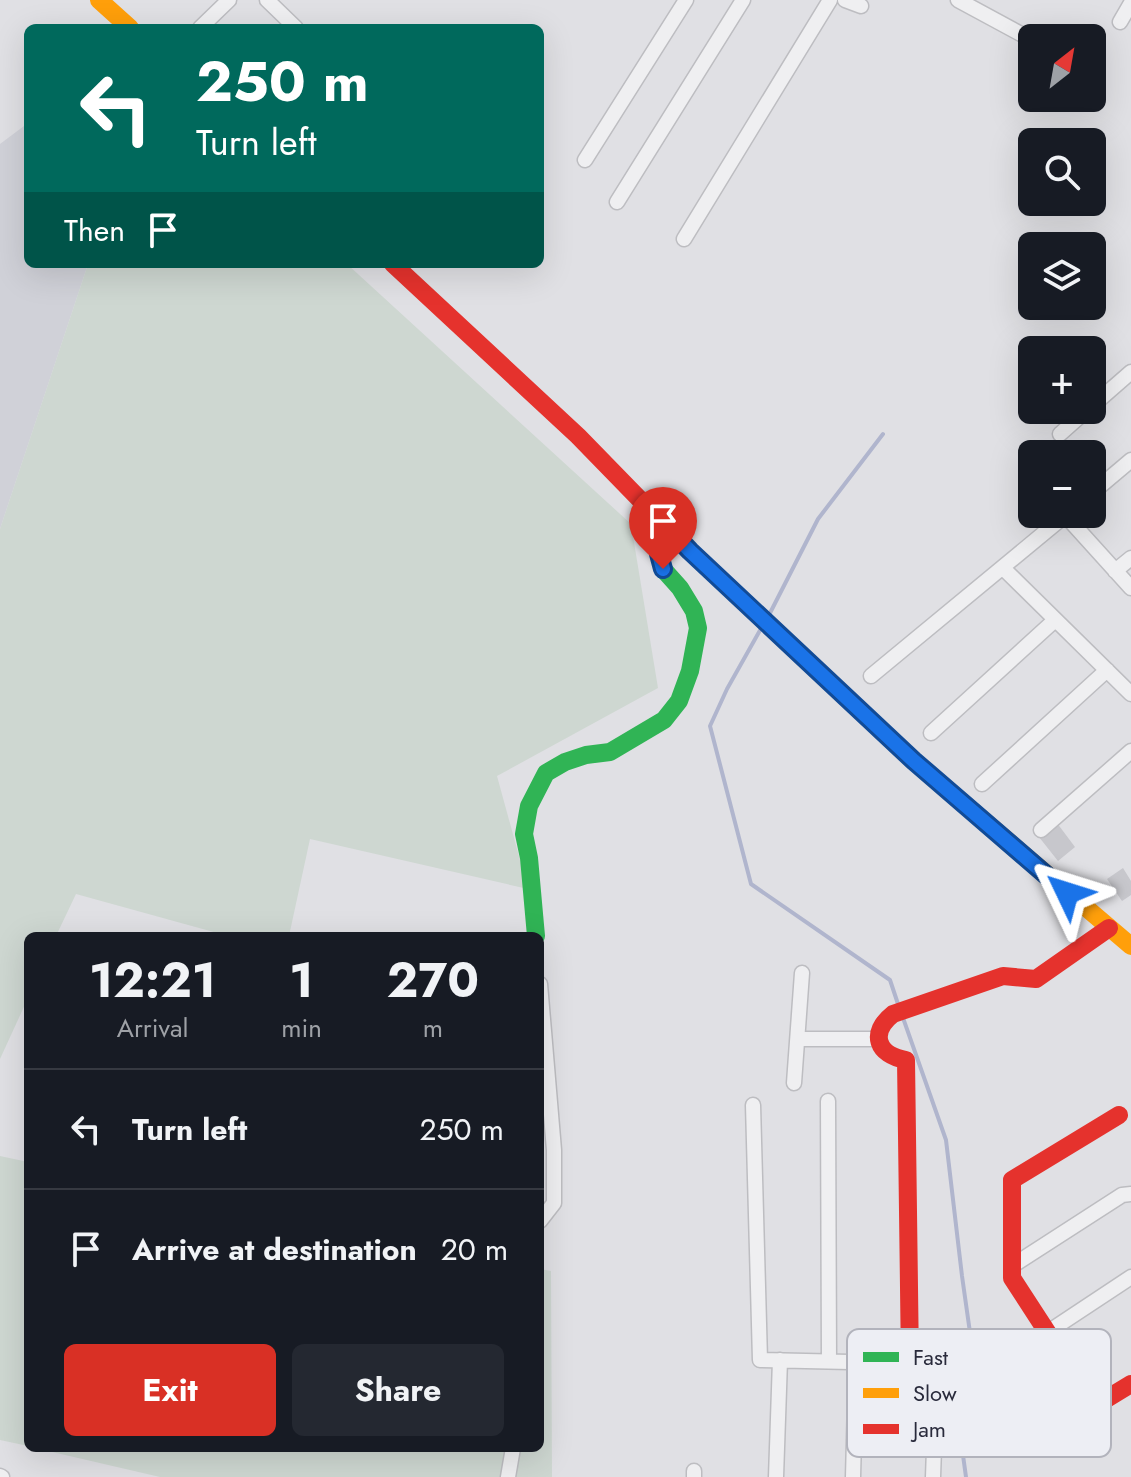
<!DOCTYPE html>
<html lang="en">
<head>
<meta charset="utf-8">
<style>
  :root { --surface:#171b24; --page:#242831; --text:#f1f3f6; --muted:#9ea1a6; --line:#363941; --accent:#d93025 }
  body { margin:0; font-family:Jost,sans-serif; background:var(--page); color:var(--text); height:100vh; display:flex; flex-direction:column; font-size:30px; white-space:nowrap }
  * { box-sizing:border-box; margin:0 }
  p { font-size:26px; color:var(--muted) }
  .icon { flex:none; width:44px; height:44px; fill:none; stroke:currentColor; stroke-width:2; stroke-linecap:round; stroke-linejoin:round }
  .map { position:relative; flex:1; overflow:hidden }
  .details { position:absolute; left:24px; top:932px; width:520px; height:520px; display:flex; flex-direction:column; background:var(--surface); border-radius:12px; box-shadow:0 8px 32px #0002 }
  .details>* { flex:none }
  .guide { position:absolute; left:24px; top:24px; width:520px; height:244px; border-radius:12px; box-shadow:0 8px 32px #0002; background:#00695c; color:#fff; overflow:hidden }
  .needle { width:52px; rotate:31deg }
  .buttons { position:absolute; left:1018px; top:24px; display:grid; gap:16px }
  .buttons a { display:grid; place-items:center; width:88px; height:88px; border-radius:12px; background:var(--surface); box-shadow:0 8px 32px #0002; font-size:40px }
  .pin { position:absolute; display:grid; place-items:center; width:68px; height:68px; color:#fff; margin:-82px -34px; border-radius:50% 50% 50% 0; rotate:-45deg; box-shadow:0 0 8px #0007 }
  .pin .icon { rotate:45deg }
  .me { position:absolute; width:88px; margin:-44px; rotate:311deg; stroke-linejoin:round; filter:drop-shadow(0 0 6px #0008) }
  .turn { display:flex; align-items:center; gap:28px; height:168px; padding:0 40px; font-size:36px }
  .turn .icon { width:104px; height:104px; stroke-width:2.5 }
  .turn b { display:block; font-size:56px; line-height:68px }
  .then { display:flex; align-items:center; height:76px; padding:0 40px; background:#0003; gap:16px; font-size:30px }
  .eta { display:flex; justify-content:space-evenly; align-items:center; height:136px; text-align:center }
  .eta b { font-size:48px; font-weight:700; line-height:56px }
  .primary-button { display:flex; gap:16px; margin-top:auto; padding:16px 40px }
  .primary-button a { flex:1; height:92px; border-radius:12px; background:var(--accent); color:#fff; font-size:32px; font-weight:700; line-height:92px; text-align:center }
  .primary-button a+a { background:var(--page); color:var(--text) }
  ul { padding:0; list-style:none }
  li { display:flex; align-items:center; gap:24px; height:120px; padding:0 40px; border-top:2px solid var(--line) }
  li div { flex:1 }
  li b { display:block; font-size:30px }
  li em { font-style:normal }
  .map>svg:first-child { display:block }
</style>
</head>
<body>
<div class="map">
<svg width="1131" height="1477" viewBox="0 0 1131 1477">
  <rect width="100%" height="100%" fill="#e0e0e4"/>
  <path fill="#d0d1d8" d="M28,123V264H88L0,529V144Z"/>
  <path fill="#ced7d1" d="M88,264H347L631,524L658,688L497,776L528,889L310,839L289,936H228L76,894L56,936H28V998L0,1059V529Z
    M0,1156L28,1162V1446L0,1440Z
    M540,1269L551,1271L552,1477H160L35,1448H540Z"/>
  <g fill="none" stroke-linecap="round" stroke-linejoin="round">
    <path stroke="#b0b5cd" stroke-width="4" d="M768,617L818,519L883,434
      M763,625L727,689L710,726L751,884L890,980L899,1007
      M902,1015L946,1140L962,1276L978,1389L962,1448L966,1477"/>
  </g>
  <path fill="#c7c7cc" d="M1057,823L1075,847L1058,861L1039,837Z
    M1123,868L1131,881V895L1122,901L1107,879Z"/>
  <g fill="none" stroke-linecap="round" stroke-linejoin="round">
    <g stroke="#bdbdc1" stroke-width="17">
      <path id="street" d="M267,0L296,28
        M845,0L861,6
        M958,0L1032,40
        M1120,22L1131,3
        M200,28L229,0
        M585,160L686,0
        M617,202L743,0
        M684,239L830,0
        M1092,406L1131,372
        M1060,434L1087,410
        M1092,493L1131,460
        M1065,515L1131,588
        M1003,568L1131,694
        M1115,571L1131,558
        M871,676L1067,514
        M931,733L1055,620
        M982,784L1107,670
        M1041,830L1131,751
        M540,984L554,1150V1203L540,1221
        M798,1039H879
        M794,1083L802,973
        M828,1101L829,1361
        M753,1105L760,1360L937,1364L933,1477
        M1012,1266L1122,1195L1131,1194
        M1048,1332L1131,1277
        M0,1476L2,1477
        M508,1477L513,1448
        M694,1477V1471
        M776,1477L780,1360
        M853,1477L856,1362"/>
    </g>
    <use href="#street" stroke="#efeff1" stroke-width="14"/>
    <path stroke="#30b455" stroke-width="18" d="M536,936L529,858L524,834L529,806L546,773L565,762L586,755L610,752L664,720L679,701L690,671L698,628L694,611L680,588L663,569L659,554L669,529"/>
    <path stroke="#ff9f0a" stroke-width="18" d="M99,0L130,28
      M763,619L914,761L1131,946"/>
    <path stroke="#e5322d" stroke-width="18" d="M393,264L578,436L690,551L763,619
      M1119,1115L1012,1180V1278L1088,1395L1096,1402L1103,1401L1131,1384
      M910,1363L906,1060C877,1055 869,1033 893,1014L1003,976L1036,979L1109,928"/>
  </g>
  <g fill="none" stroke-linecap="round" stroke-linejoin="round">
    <g stroke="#114b97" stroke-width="20">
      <path id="route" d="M663,569L659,554L669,529L690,551L914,761L1067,893"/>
    </g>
    <use href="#route" stroke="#1a73e8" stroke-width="14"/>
  </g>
  <rect x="847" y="1329" width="264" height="128" rx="12" fill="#edeef4" stroke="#b2b3bc" stroke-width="2"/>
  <rect x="863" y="1352" width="36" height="10" fill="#30b455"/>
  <rect x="863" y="1388" width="36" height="10" fill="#ff9f0a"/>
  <rect x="863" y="1424" width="36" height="10" fill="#e5322d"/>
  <g font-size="22" fill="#292a3b">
    <text x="913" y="1365">Fast</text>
    <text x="913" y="1401">Slow</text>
    <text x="913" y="1437">Jam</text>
  </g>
</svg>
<div class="buttons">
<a><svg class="needle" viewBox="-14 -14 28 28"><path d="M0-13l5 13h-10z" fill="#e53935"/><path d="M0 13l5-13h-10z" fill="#9ea1a6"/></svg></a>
<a><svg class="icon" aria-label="search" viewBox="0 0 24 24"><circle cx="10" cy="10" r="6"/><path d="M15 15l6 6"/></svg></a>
<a><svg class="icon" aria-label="layers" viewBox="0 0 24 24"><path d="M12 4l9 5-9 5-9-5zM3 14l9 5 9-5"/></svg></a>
<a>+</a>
<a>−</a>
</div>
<div class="pin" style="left:663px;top:569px;background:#d93025"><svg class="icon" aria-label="arrive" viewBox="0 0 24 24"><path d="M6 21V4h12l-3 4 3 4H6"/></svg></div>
<svg class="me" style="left:1067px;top:893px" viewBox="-20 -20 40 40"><path d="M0-17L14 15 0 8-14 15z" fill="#1a73e8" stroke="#fff" stroke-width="4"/></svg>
<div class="guide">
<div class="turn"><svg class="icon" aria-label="left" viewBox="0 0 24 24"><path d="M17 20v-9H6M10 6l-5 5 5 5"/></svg><div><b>250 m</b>Turn left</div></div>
<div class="then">Then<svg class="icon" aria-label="arrive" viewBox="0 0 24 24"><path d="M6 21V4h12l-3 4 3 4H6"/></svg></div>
</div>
<section class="details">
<div class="eta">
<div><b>12:21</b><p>Arrival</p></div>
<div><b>1</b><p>min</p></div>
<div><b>270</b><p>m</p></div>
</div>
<ul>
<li><svg class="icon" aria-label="left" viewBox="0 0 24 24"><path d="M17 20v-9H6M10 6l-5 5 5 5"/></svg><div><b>Turn left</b></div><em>250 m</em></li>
<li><svg class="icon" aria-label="arrive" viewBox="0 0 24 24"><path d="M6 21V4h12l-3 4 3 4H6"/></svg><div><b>Arrive at destination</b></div><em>20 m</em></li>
</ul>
<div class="primary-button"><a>Exit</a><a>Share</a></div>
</section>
</div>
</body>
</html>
